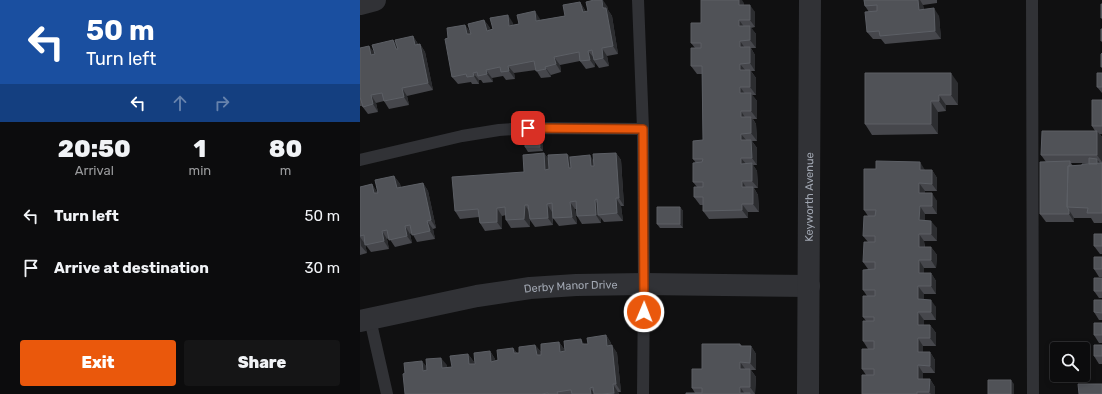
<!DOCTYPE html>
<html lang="en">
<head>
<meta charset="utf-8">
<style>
  :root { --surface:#0c0c0d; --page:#151516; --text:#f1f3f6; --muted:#9a9b9d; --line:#2c2c2e; --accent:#ea580c }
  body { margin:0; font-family:Rubik,sans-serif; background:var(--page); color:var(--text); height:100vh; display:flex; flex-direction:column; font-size:15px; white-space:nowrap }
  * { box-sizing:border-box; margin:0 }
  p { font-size:13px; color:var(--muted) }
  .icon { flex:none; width:22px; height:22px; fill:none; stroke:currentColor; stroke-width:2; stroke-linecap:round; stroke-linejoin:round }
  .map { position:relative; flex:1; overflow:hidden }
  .panel { display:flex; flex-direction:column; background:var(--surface); width:360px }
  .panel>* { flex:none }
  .top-card { background:#1a4fa0; color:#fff; overflow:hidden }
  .tools { position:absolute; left:690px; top:342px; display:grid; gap:8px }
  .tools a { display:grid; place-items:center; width:40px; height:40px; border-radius:4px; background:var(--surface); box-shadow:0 2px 6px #0003,0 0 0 1px var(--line); font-size:20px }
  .pin { position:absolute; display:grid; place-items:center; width:34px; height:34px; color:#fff; margin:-17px; border-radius:8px; box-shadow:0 2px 6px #0006 }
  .me { position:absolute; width:44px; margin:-22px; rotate:1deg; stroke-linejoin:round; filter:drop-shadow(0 0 3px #0008) }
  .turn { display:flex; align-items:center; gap:14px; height:84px; padding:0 20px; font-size:18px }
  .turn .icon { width:52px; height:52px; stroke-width:2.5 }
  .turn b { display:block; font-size:28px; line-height:34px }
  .lanes { display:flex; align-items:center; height:38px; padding:0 20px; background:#0003; justify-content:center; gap:20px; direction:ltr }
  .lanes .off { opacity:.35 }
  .eta { display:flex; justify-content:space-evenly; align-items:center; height:68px; text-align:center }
  .eta b { font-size:24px; font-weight:800; line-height:28px }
  .primary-button { display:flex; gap:8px; margin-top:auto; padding:8px 20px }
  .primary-button a { flex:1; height:46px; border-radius:4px; background:var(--accent); color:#fff; font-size:16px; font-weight:800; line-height:46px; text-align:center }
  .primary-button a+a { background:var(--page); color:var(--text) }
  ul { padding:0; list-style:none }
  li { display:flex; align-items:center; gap:12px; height:52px; padding:0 20px }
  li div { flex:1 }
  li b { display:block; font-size:15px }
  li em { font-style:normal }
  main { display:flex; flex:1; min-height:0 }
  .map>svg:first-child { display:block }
</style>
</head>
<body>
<main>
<section class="panel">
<div class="top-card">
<div class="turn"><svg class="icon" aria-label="left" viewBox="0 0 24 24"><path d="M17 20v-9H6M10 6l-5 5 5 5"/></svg><div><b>50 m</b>Turn left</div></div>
<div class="lanes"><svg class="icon" aria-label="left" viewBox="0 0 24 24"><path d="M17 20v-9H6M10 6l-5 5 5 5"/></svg><svg class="icon off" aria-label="ahead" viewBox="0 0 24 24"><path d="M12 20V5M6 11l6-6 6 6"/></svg><svg class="icon off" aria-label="right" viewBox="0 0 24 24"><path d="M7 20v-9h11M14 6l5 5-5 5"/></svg></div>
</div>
<div class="eta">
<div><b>20:50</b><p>Arrival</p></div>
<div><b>1</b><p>min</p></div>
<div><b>80</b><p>m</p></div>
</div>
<ul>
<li><svg class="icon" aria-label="left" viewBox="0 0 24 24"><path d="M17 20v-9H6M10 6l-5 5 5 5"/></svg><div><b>Turn left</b></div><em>50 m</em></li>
<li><svg class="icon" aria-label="arrive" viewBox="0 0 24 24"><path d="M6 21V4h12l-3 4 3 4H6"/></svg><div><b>Arrive at destination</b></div><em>30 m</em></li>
</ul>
<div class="primary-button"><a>Exit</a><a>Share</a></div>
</section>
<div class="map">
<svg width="742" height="394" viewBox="0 0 742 394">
  <rect width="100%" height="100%" fill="#101011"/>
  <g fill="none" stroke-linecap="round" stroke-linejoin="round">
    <path stroke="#313236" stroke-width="12" d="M278,0L283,129L284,284L283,394
      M672,0L673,394
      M0,160L102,136L139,130L168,128L283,129
      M10,319L27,394"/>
    <g stroke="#313236" stroke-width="22">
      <path d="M0,4L15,0"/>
      <path id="s1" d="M0,321L117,296L170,288L216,285L284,284L449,286"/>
      <path id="s2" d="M448,394L450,0"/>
    </g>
  </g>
  <path fill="#46474c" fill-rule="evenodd" d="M504,0H577V3L563,5L564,10L579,16L581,39L525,44L521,39H513L507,32L509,12L505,6Z
    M220,2L225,10L226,12L247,6L248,10L252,16L258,54L247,56L249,66L239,68L234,61L235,67L226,69L220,61L200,65L201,72L191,75V77L181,78L176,70L154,73L155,79L146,80L143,76L132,78L133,82L123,83L121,80H119V84H112L111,82L98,84L92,77L88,38L105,25L110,32L124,20L130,28V30L153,23V25L180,19V20L205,16Z
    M384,3V5L395,12V27L391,28L396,34V48H391L395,55V71H391L396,78V95H392L397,101V119H393L396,124L397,141H392L397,148V165H393L397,171L398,188H394L398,195L399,212H388V218L349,219L343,211V205H340L334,197L337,187L333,182L336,163L333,159L343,140L342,74H337L331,66L335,48L331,43L341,23Z
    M53,36L58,44H60L65,52L73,90L47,96L49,105L29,109L24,101L16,103L18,112L8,114L2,106H0V48L9,46L14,53L33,40L37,45Z
    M742,73V93L737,87Z
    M598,83V105H586V111L578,112V134L512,135L505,124Z
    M742,100V134H740L742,137V163H740H742V223H734L731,218H714V222H686L680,214L686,162L681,155L735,131L732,126ZM711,163H729V164L722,165L713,166Z
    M179,136L182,141L183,151L168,152L165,147Z
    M184,153L189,160L207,154L210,157L233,161L256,153L261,160L264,206H261L263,221L244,222L241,218V223L222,224L217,216L216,209H215L217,224L199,226L193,218V211V225L175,227L170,220V227L151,228L146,220V215L142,216V229L125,231L120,223L119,217L100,219L95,211L164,172Z
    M565,170H572L577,178V191H565V193L577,201V214H565V221L577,228V241H564L565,247H571L577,255L576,268H564V273H571L576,281V294H564V300L576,307V320H564V325H570L576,333V346H563V352H570L575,360V373H563V379H570L575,387V394H502L506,375L502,369L508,349L503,341L506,321L503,317L507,296L503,290L508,269L503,262L508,242L503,236L508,216L504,210Z
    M34,176L40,184L41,188L63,183L68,191L76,228L73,229L75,239L57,242L52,233L50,234L52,243L35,247L29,238L27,239L29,249L11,252L5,244L7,253L0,255V187L12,184L17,192Z
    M320,207L323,211V228H300L297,224Z
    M742,234V254H740L734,246Z
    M742,257V277H739L734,269Z
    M742,278V298H739L734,291Z
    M742,300V320H739L734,312Z
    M742,323V343H739L734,335Z
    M246,335L251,343V345L257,353L261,392H258L259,394H45L67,367L87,365V367H92L108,354L114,362V364H115L130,351L135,359V361L138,360L153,348L157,353H159L175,345L181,352L199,342L204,349V352L225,344H228Z
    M380,344L382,346H391L396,354V370H391L396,377L395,394H326L335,393L332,388L342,369Z
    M742,345V364H739L734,356Z"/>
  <path fill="#2c2d30" d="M242,0H243L247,6L248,10L252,16L258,54L253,46Z
    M379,0H382L384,3V13L379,5Z
    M558,0H560L563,5L565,18L559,10Z
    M220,2L225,10L228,20L223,12Z
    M390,5L395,12V27L390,20Z
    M574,8L579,16L581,39L575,31Z
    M175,11L180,19L182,29L176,21Z
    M148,15L153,23L155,34L149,26Z
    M124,20L130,28L132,38L127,31Z
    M379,20L385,28L379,26Z
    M105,25L110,32L113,42L107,34Z
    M390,26L396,34V48L390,40Z
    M53,36L58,44L61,53L55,45Z
    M33,40L39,48L41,57L36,49Z
    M380,41L385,48L380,47Z
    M60,44L65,52L73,90L68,83Z
    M9,46L15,53L16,63L11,55Z
    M390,47L395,55V71L390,63Z
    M242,48L247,56L249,66L243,58Z
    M228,51L234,58L235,67L230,60Z
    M194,57L200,65L201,72L196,64Z
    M380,64L386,71L380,70Z
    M148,66L154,73L155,79L149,71Z
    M185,67L191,75V77L186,69Z
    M126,70L132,78L133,82L127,74Z
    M390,70L396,78V95L390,87Z
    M113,73L119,80V84L114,76Z
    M591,73L598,83V105L591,95Z
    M380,87L386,95L380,93Z
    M42,88L47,96L49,105L44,97Z
    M391,93L397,101V119L391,111Z
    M11,95L16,103L18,112L13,104Z
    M579,95L586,105V111L579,101Z
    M571,101L578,112V134L571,124Z
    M381,111L386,119L381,117Z
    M391,117L396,124L397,141L391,133Z
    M737,131L742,137V162L737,155Z
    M381,134L387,141L381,140Z
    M179,136L182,141L183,151L180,147Z
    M391,140L397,148V165L392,158Z
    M184,153L190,161L191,178L185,170Z
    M256,153L261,160L264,206L259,198Z
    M207,154L213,161L214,176L209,168Z
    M230,155L235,163L237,174L231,166Z
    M381,158L387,165L381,164Z
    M737,159L740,163V173L737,169Z
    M560,162L565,170H560Z
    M392,163L397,171L398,188L392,181Z
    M572,170L577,178V191L572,184Z
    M34,176L40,184L43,196L37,188Z
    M382,181L387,189L382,187Z
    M63,183L68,191L76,228L71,220Z
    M559,183L565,191V201L559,193Z
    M12,184L17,192L19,201L14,193Z
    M393,187L398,195L399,212L393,204Z
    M572,193L577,201V214L572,206Z
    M256,198L261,206L263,221L257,213Z
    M235,200L240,208L238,215L241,218V223L236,215Z
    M210,202L215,209L217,224L212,217Z
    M187,204L192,212L193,225L188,218Z
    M382,204L388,212V218L382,210Z
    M165,205L170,213V227L164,219Z
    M560,206L565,214V228L559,220Z
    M320,207L323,211V228L320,224Z
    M137,208L142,216V229L137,222Z
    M709,210L714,218V222L709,214Z
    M67,221L73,229L75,239L70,231Z
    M571,221L577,228V241L571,234Z
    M45,226L50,234L52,243L47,236Z
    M22,231L27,239L29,249L24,241Z
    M559,234L564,241L565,255L559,247Z
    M0,237L5,244L7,253L1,246Z
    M571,247L577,255L576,268L571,260Z
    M559,260L564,268V281L559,273Z
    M571,273L576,281V294L571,286Z
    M558,286L564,294V307L558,299Z
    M571,300L576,307V320L571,312Z
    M558,312L564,320V333L558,325Z
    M570,325L576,333V346L570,338Z
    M246,335L251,343L252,353L247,346Z
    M558,338L563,346V360L558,352Z
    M221,339L226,347L222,344Z
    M199,342L204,349L205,360L200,352Z
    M175,345L181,352L182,363L177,355Z
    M252,345L257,353L261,392L256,384Z
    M391,346L396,354V370L390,363Z
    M153,348L159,356L154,353Z
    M130,351L135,359L136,369L131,362Z
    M570,352L575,360V373L570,366Z
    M108,354L114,362L115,372L109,364Z
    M81,358L87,365L88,376L82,368Z
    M62,361L68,368L69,378L63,371Z
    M380,362L386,370L380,369Z
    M558,365L563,373V387L558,379Z
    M390,369L396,377L395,394L390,387Z
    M570,379L575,387V394H571L569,392Z
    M651,380L654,384V394H651Z
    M253,384L258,392L259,394H255L254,393Z
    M380,387L385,394L380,393Z
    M230,388L235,394H231Z"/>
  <path fill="#505257" stroke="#5c5f65" d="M234,0H242L243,8H246L253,46L242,48L243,58L234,60L232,50L228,51L230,60L220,61L219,52L194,57L196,64L185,67L186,69L176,71L174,61L148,66L149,71L141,72L140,67L126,70L127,74L118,76L117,72L113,73L114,76L107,77L106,74L92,77L85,39L88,38L87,28L105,25L107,34H111L108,24L124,20L127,31L133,29L130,18L148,15L149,26L159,24L157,15L175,11L176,21L205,16L203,5L220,2L223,12L228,11L226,2Z
    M341,0H379V5H390V20H379V26H390V40L380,41V47H390V63L380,64V70H390V87H380V93H391V111H381V117H391V133L381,134V140H391L392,158H381V164L392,163V181H382V187H393V204H382V210L343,211V197H334V187H343V182H333V163L342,162L343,159H333V141L343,140L342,66H331V48H341V43H331V23H341Z
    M504,0H558L559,10L574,8L575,31L520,36L519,31L507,32L505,12L517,11V5L505,6Z
    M741,4H742V18H741Z
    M741,29H742V41H741Z
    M53,36L55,45L60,44L68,83L42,88L44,97L24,101L22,93L11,95L13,104L3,107L0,97V48L9,46L11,55L15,54L12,45L33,40L36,49H38L35,40Z
    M742,53V67H741V54Z
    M505,73H591V95H579V101H571V124H505Z
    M737,73H742V87H737Z
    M732,100H742V126H732Z
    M682,131H737V155H681Z
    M179,136L180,147H165V137Z
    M184,153L185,170L189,169L188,155L207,154L209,168H211L210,157L230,155L231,166H234L233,154L256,153L259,198H256L257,213L238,215L237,199L235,200L236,215L217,216L216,201L210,202L212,217L193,218L192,203L187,204L188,218L170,219L168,205H165L164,219L146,220L145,207L137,208V222L120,223L118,209L95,211L92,177L164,172L163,155Z
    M729,158L737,159V164H729Z
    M516,161L560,162V170H572V184L559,183V193H572V206H560L559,220L571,221V234H559V247H571V260H559V273H571V286H558V299L571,300V312H558V325H570V338H558V352H570V366L558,365V379H570L569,392H557V394H502V375H514V369H502V349H514V341H503V321H514V317H503V296H515V290H503V270L515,269V262H503L504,242H515V236H503L504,216H515L516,210H504V169H516Z
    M710,161V166H708L707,207L709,210V214H680V162Z
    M742,163V213H727L728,208L707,207L708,166L722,165V164Z
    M34,176L37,188L63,183L71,220L67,221L70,231L52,235L50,225L45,226L47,236L29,240L27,230L22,231L24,241L5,245L4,235L0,236V187L12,184L14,193H18L15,180Z
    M297,207H320V224H297Z
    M734,234H742V246H734Z
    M734,257H742V269H734Z
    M734,278H742V291H734Z
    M734,300H742V313L734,312Z
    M734,323H742V335H734Z
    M246,335L247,346L252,345L256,384H253L254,393L241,394H234L233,387L230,388L231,394H212L211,390H210L197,392L198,394H188V393L181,394H45L43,374L45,373L44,363L62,361L63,371L67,370L66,359L81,358L82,368L92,367L90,356L108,354L109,364H115L114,353L130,351L131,362L138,360L137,350L153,348L154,353H159V347L175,345L177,355H181V344L199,342L200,352L205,351L204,341L221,339L222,344H228L227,338Z
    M342,344H380V346H391L390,363L380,362V369H390V387H380V393H390V394H326V393H342V388H332V369H342Z
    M734,345H742V356H734Z
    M628,380H651V394H628Z
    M718,384H742V394H719Z"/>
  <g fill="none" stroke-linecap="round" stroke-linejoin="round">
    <g stroke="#983908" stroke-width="10">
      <path id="route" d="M168,128L283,129L284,312"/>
    </g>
    <use href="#route" stroke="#ea580c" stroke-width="7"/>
  </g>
  <g text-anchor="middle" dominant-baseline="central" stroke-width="4" stroke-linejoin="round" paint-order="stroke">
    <g font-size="11" fill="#a1a7b2" stroke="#0b0b0c">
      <text stroke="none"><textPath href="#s2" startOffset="197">Keyworth Avenue</textPath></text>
      <text stroke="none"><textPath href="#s1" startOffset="214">Derby Manor Drive</textPath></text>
    </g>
  </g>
</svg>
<div class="tools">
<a><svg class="icon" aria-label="search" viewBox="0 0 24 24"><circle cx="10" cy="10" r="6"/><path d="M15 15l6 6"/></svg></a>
</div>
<div class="pin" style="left:168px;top:128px;background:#d93025"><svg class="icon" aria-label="arrive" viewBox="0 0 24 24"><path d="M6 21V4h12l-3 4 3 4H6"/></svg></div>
<svg class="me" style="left:284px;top:312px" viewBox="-20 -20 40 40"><circle r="17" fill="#ea580c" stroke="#fff" stroke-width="3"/><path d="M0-11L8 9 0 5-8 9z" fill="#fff"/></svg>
</div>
</main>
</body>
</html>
